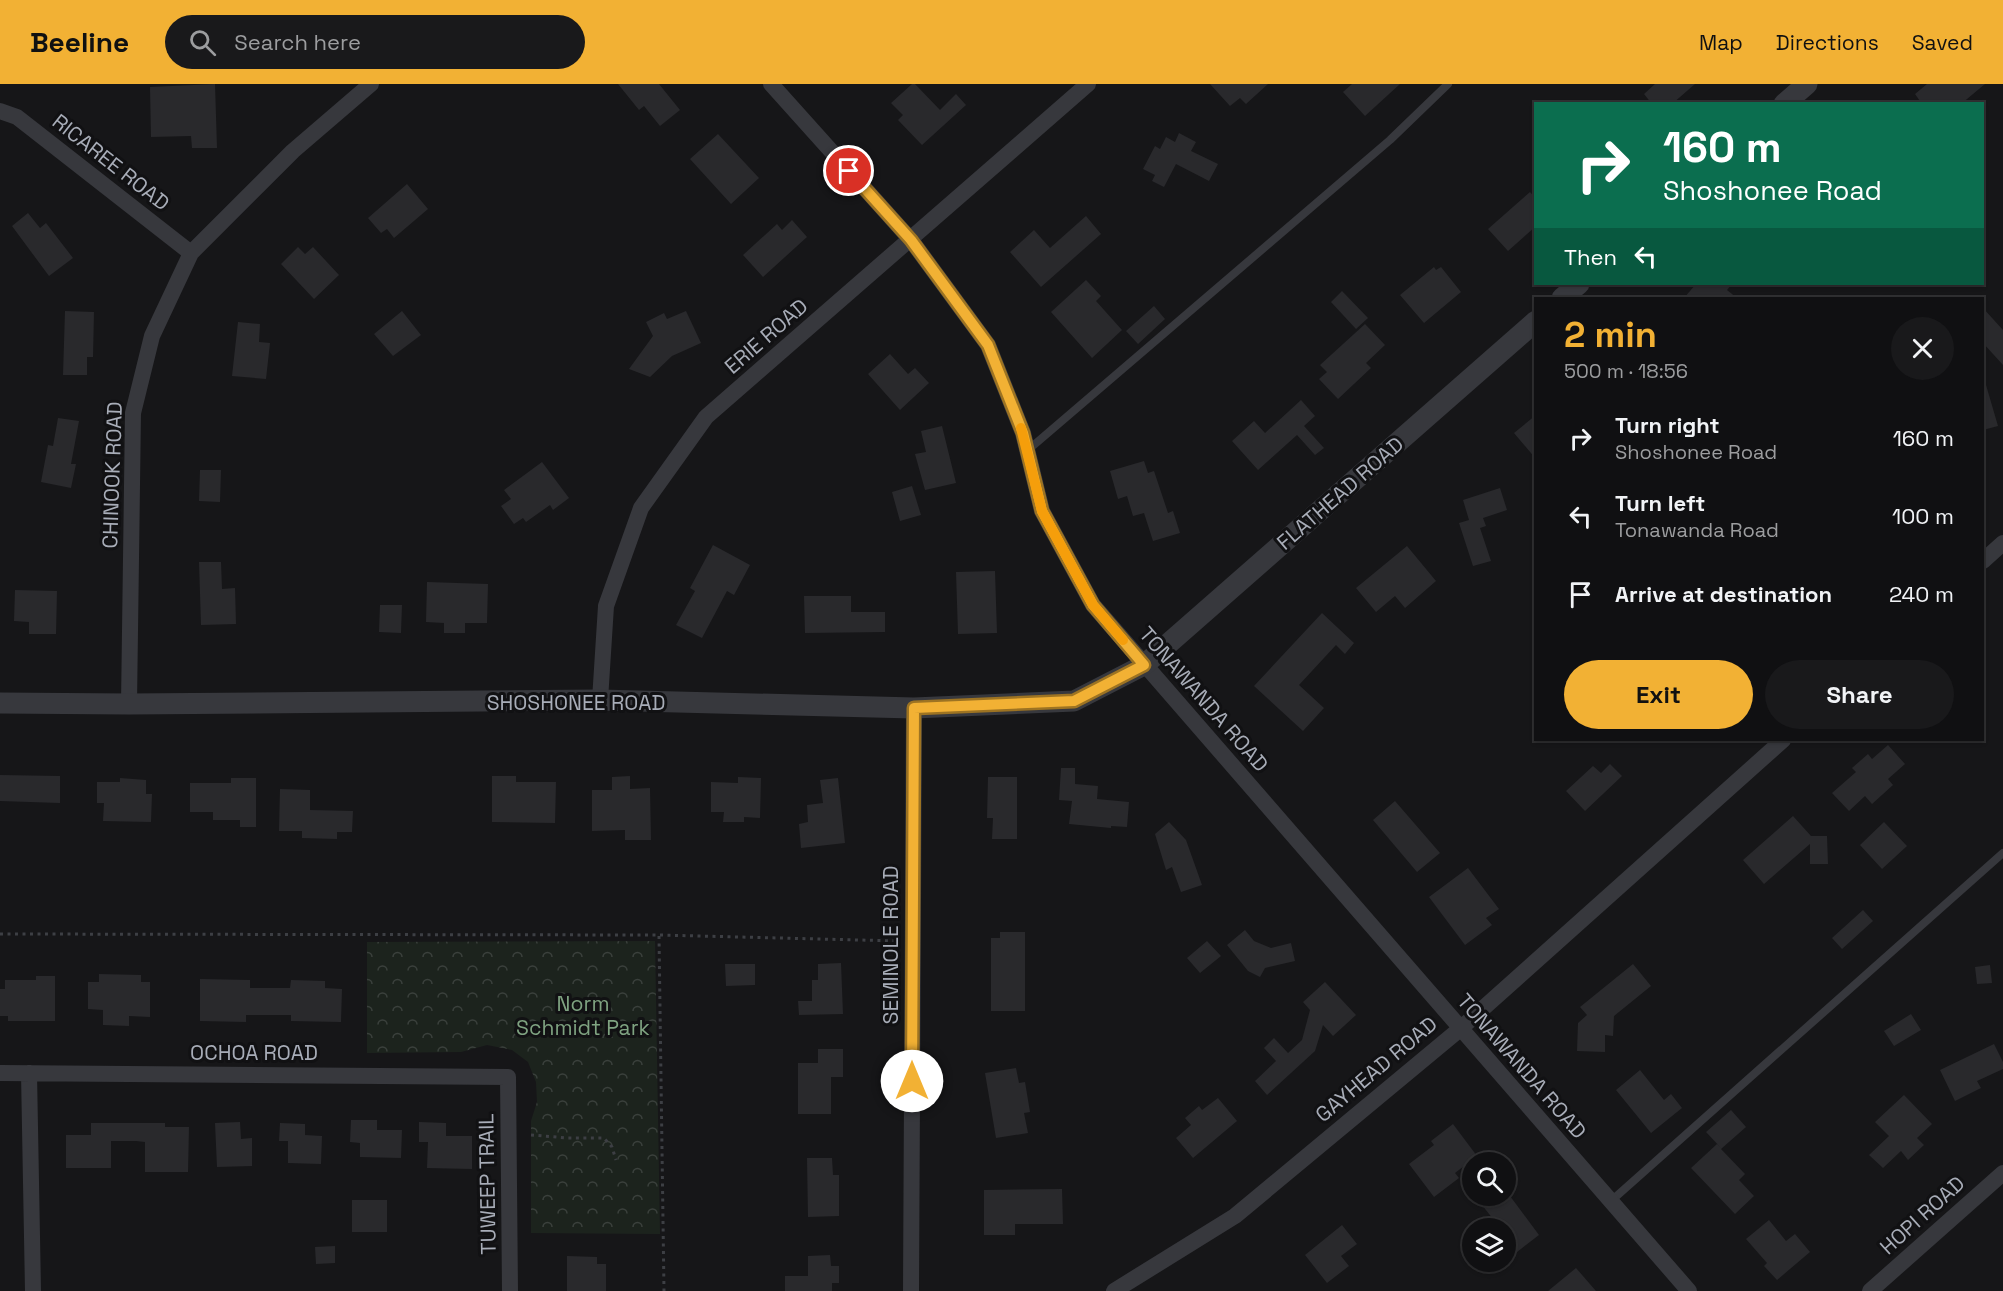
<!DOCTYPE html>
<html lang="en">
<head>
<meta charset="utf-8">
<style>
  :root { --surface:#101012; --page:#19191b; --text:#f1f3f6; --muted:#9c9d9f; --line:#303032; --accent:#f2b134 }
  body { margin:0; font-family:"Space Grotesk",sans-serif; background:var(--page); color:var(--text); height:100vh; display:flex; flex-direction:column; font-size:22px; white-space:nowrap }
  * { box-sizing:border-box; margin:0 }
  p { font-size:20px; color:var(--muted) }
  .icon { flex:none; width:33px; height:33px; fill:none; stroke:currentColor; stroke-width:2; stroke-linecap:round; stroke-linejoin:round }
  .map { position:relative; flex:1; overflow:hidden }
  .panel { position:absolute; left:1534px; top:213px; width:450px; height:444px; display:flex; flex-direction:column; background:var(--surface); border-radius:0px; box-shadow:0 2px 4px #0004,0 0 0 2px var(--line) }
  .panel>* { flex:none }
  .guide { position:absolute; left:1534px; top:18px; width:450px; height:183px; border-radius:0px; box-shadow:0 2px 4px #0004,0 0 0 2px var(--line); background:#0b6e4f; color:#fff; overflow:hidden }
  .tools { position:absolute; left:1462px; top:1068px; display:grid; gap:12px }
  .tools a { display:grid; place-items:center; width:54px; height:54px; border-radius:50%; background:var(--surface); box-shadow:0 2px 4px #0004,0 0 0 2px var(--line); font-size:30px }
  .pin { position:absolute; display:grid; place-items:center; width:51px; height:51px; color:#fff; margin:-26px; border:3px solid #fff; border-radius:50%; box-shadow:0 2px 6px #0007 }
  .me { position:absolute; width:66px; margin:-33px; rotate:0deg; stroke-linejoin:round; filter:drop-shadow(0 0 4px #0008) }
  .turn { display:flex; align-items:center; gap:21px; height:126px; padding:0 30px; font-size:27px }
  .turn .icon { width:78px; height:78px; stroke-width:2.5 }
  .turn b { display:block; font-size:42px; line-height:51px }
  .then { display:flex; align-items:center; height:57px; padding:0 30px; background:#0003; gap:12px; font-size:22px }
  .round { display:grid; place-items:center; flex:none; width:63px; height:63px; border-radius:32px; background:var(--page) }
  .head { display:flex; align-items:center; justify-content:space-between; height:102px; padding:0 30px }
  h1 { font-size:36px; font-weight:800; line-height:45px; color:var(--accent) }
  .primary-button { display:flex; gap:12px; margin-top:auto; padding:12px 30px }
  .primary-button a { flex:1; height:69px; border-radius:36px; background:var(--accent); color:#111; font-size:24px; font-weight:800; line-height:69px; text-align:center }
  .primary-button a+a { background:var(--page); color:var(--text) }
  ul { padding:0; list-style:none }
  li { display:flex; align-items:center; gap:18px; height:78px; padding:0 30px }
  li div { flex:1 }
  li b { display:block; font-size:22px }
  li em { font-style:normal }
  header { display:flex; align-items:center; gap:36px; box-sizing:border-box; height:84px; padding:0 30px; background:var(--accent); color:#111 }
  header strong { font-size:28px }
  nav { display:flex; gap:33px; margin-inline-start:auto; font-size:21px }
  .search { width:420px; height:54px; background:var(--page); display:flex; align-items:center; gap:15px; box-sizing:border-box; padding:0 21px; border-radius:33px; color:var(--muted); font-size:22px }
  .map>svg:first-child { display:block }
</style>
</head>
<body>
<header>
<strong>Beeline</strong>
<div class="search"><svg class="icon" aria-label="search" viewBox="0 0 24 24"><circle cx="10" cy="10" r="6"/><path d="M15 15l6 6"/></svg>Search here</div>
<nav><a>Map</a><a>Directions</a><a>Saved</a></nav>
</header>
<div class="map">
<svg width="2003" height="1207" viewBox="0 0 2003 1207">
  <defs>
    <pattern id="park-crowns" width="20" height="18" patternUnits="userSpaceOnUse" patternTransform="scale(1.5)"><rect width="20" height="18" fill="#1c231d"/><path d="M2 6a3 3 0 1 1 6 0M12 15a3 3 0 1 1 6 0" fill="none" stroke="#3a403c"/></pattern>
  </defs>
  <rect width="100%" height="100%" fill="#161618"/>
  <path fill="url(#park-crowns)" d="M655,857L660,1150L531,1149V1037L537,1018L536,998L528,978L512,966L487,961L461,968L367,969V858Z"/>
  <path fill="#29292c" d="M215,0L217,64H192L191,52L151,53L150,3Z
    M618,0H659L680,26L660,42L644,22L639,26Z
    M912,0H915L940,26L956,10L966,21L922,61L898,36L903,31L891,19Z
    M1210,0H1268L1246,20L1240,14L1230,22Z
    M1352,0H1400L1365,32L1343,8Z
    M1655,0H1695L1672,20H1652L1644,10Z
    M1927,0H1985L1961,20H1922L1915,10Z
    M1179,49L1196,58L1191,67L1218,80L1209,97L1176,80L1164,103L1152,97L1155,91L1143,85L1155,62L1160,65L1166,53L1175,58Z
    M718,50L759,94L731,120L690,75Z
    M407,100L428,125L394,154L387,145L381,149L368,134Z
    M1530,108L1536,115V142L1508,167L1488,145Z
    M28,129L40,144L46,139L73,174L49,192L12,142Z
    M1086,132L1101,150L1041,203L1010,168L1034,146L1050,164Z
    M792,136L807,153L763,193L743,171L777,140L782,146Z
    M298,163L305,170L313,163L339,191L314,215L281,180Z
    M1434,183L1436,186L1441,183L1461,208L1424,239L1400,211Z
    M1086,196L1101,212L1096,217L1122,246L1092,274L1051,228Z
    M1696,200H1732L1727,206L1737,214H1684Z
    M1342,207L1368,234L1356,245L1331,218Z
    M1154,222L1165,235L1138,260L1126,247Z
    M1983,224L2003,246V281L1983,259Z
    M65,227L94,228L93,273H87V291H63Z
    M402,227L421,251L393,272L374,250Z
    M686,227L701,259L672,272L650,293L629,285L653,252L646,238L664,229L667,235Z
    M238,238L260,240L259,258L270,259L266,295L232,292Z
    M1365,240L1385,261L1366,279L1371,284L1338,315L1319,295L1327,288L1320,281Z
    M890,270L908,290L915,284L929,299L900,326L868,290Z
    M1986,301L1998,342L1983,346V302Z
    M1301,316L1315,332L1304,342L1324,364L1315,371L1297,351L1258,386L1232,357L1254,337L1265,349Z
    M1536,331V375L1514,349Z
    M58,334L79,337L71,380H76L71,404L41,398L48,361L53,362Z
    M942,342L956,399L925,406L915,370L926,368L921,347Z
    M1144,377L1148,389L1154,387L1168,429L1173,427L1180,449L1153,457L1144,429L1133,432L1127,412L1118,415L1110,387Z
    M542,378L569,414L553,426L550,421L526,438L523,434L514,440L501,422L511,415L504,406Z
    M200,386H221L220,418L199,417Z
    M912,402L921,431L900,437L892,408Z
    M1500,404L1507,426L1483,434L1486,442L1480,444L1491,477L1473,482L1459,439L1469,436L1463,416Z
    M713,461L750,481L734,511L727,507L702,554L676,541L695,507L690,504Z
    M1407,462L1436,497L1405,524L1395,512L1376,528L1356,504Z
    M199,478H221L222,505L235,504L236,540L201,541Z
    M995,487L997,549L958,550L956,488Z
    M427,498L488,500L487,539H465V549H444V539L426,538Z
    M15,506L57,507L56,550H29V538L14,537Z
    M804,512H851V528H885V548L805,549Z
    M380,521H402L401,549L379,548Z
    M1322,529L1354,559L1345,570L1336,561L1299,601L1324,624L1303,647L1254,602Z
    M1888,661L1905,680L1888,695L1893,701L1872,720L1865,712L1849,727L1832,709L1856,688L1852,684L1868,670L1872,675Z
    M1610,680L1622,692L1585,727L1566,707L1593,682L1601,689Z
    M1061,684H1075V700L1098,702L1097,715L1129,718L1127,743L1111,742V744L1069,740L1072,717L1059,716Z
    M0,691L60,692V719L0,717Z
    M492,692H516V698H556L555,739L492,738Z
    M630,692V705L650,704L651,756H625V746L592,747V706H612V693Z
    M738,693L761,694L760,734L744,733V738H723L724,728H711V698L738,699Z
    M988,693H1017V755H992L993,734H987Z
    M120,694L146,696V710H152L151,738L103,737L104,719H97V698H120Z
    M231,694H256V743H240V736H213V728H190V699H231Z
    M838,694L845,759L801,764L799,740L808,738L807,721L823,719L820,696Z
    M280,705L310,706V726L353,727L352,748H337V755L302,754V747H279Z
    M1395,717L1440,769L1417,788L1373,736Z
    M1793,732L1811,752H1827L1828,780H1810V760L1764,800L1743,776Z
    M1169,738L1186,756L1202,801L1181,808L1172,783L1166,786L1155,750Z
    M1884,738L1907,762L1882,785L1860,761Z
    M1468,784L1499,825L1486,834L1492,841L1465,861L1429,813Z
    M1863,826L1873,837L1842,865L1832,854Z
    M1245,846L1254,857L1271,864L1291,859L1295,877L1265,884L1260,893L1248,887L1227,861Z
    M1000,848H1025V927H991V854H1000Z
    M1207,857L1221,872L1200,889L1187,874Z
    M841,879L843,930L799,931L798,917H812V896H818V880Z
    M725,880H755V901L726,902Z
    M1633,880L1651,902L1614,932L1613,952L1605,951V968L1577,967L1578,939L1587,931L1580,923Z
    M1990,881L1992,899L1977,900L1975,883Z
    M99,890L141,891V898H150V933L129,932V942L103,941V926L88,925V898H99Z
    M36,892H55V937H8V932H0V905H5V896H36Z
    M200,895L250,896V904H290L291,896L325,897V904L342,905L341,938L291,937V931H246V938L200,937Z
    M1325,898L1356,931L1333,952L1323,941L1315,967L1267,1011L1255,997L1276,977L1264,964L1274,954L1288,969L1302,956L1310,926L1303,918Z
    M1911,930L1921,946L1894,962L1884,947Z
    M1994,960L2003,978V985L1977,997L1981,1004L1955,1017L1940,986Z
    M818,965H843V993H831V1030H798V979H818Z
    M1016,984L1019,999L1025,998L1030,1028L1024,1029L1028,1049L996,1054L985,989Z
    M1640,986L1664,1016L1671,1010L1682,1024L1651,1049L1616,1006Z
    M1904,1011L1932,1040L1917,1054L1924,1061L1908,1076L1901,1067L1883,1084L1869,1071L1889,1052L1875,1038Z
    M1218,1014L1237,1037L1193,1074L1176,1054L1191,1041L1185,1034L1199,1022L1202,1026Z
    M1731,1026L1746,1043L1721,1065L1745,1090L1739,1096L1754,1112L1735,1130L1691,1084L1717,1060L1721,1064L1706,1048Z
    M351,1036H377V1046H402L401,1074L360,1073V1059L350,1058Z
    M240,1038L241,1055L252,1054V1082L217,1083L215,1039Z
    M419,1038L446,1039V1052H472V1085L427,1084L428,1058H419Z
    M91,1039H165V1043H189L188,1088H145V1058L136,1057H111V1084H66V1051H91Z
    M280,1039L305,1040V1051L322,1052L321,1080L288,1079V1057H279Z
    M1453,1040L1477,1072L1455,1089L1459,1094L1434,1113L1409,1080L1434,1061L1431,1057Z
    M807,1074H832L833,1091H839V1132L808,1133Z
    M1062,1105L1063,1140H1015V1151H984V1106Z
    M1475,1112H1510L1539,1151L1517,1168L1506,1153V1144H1500Z
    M352,1116H387V1148H352Z
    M1769,1136L1786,1157L1795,1150L1810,1168L1777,1196L1764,1182L1767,1179L1746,1155Z
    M1342,1141L1357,1160L1341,1172L1349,1182L1327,1199L1305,1171Z
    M335,1162V1179L316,1180L315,1163Z
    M830,1171L831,1182H839V1199H832V1207H785V1192H808V1172Z
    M567,1172L597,1173V1180H606V1207H567Z
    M1576,1184L1596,1207H1548Z"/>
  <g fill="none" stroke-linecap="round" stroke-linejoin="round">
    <path stroke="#3d3f44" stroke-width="3" stroke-dasharray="3 4.5" stroke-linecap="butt" d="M0,850L659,851L898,857
      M659,852L664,1207
      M531,1051L568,1054H604L612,1063L616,1076"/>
    <path stroke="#37383d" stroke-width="8" d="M1028,366L1390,56L1448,0
      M1611,1117L2003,769"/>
    <path stroke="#37383d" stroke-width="16" d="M771,0L911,156L988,261L1023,349L1042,427L1093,521L1689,1207
      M0,27L17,33L191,169
      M1983,477L2003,459
      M600,616L606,522L641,424L706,333L1088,0
      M129,620L133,329L152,252L191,169L293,67L371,0
      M0,989L508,993L510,1207
      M29,989L33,1207
      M911,1207L914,624
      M1114,1207L1235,1132L1460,945L1783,656
      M1870,1207L2003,1089"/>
    <path stroke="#37383d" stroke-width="21" d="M1784,20L1807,0
      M1562,214L1579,200
      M0,619L129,620L600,616L914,624L1074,617L1144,581L1536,237"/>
  </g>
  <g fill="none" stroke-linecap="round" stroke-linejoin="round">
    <g stroke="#9d7322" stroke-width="15">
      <path id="route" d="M849,87L911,156L988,261L1023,349L1042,427L1093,521L1144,581L1074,617L914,624L912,997"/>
    </g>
    <use href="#route" stroke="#f2b134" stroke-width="10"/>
    <path stroke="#f59e0b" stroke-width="10" d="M1021,344L1042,427L1093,521L1123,556"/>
  </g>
  <g text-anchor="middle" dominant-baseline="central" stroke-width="6" stroke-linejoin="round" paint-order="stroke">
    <g font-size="21" fill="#a8adb8" stroke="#111113">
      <text transform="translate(111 78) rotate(38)">RICAREE ROAD</text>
      <text transform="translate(766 252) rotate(-41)">ERIE ROAD</text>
      <text transform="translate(112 391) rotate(-88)">CHINOOK ROAD</text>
      <text transform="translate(1340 409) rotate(-41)">FLATHEAD ROAD</text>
      <text transform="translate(1204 615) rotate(49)">TONAWANDA ROAD</text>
      <text x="576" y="618">SHOSHONEE ROAD</text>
      <text transform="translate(890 861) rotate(-90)">SEMINOLE ROAD</text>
      <text x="254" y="968">OCHOA ROAD</text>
      <text transform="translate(1522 982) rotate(49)">TONAWANDA ROAD</text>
      <text transform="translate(1376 985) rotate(-40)">GAYHEAD ROAD</text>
      <text transform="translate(487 1100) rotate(-91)">TUWEEP TRAIL</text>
      <text transform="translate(1922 1131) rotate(-42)">HOPI ROAD</text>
    </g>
    <g font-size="21" fill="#7fa381" stroke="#111113">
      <text x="583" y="919">Norm<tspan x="583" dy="24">Schmidt Park</tspan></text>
    </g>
  </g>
</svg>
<div class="tools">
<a><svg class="icon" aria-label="search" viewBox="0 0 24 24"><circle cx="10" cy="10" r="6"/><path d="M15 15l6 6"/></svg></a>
<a><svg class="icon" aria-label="layers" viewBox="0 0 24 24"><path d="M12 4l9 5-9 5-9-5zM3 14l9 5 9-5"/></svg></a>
</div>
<div class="pin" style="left:849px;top:87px;background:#d93025"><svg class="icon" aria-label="arrive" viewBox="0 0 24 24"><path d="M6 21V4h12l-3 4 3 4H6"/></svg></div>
<svg class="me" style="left:912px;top:997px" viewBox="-20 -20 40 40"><circle r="19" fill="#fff"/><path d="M0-13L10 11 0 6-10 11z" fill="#f2b134"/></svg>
<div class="guide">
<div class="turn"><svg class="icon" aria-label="right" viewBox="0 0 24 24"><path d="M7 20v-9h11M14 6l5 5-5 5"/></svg><div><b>160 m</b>Shoshonee Road</div></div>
<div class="then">Then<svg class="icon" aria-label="left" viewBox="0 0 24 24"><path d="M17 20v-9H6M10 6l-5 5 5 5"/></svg></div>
</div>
<section class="panel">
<div class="head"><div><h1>2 min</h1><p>500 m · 18:56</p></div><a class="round"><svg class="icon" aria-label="close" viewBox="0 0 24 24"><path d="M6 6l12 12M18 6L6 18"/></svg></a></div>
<ul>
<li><svg class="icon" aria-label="right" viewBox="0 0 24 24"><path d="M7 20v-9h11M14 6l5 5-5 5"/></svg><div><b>Turn right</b><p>Shoshonee Road</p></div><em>160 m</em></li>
<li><svg class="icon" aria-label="left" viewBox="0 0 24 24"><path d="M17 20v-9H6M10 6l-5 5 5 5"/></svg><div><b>Turn left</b><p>Tonawanda Road</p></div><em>100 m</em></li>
<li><svg class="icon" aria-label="arrive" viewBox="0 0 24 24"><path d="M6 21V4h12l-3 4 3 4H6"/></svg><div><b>Arrive at destination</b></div><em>240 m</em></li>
</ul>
<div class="primary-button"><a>Exit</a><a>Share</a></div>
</section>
</div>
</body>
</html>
